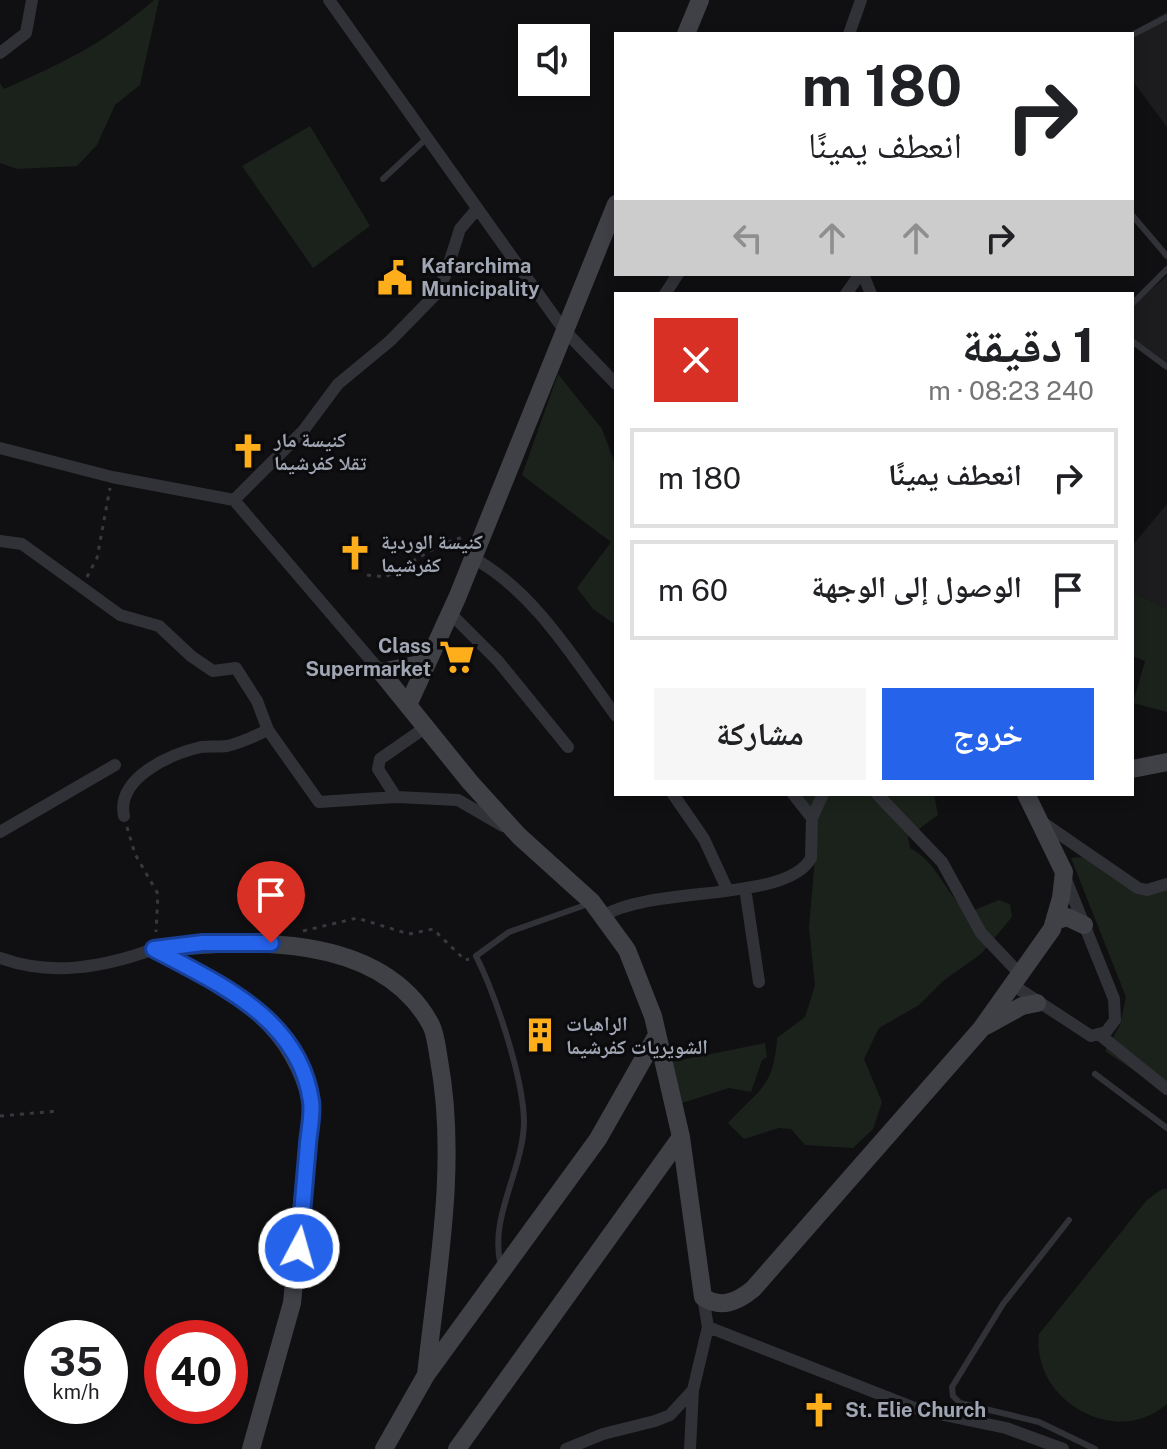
<!DOCTYPE html>
<html lang="ar">
<head>
<meta charset="utf-8">
<style>
  :root { --surface:#fff; --page:#f6f6f6; --text:#202124; --muted:#757577; --line:#e0e0e0; --accent:#2563eb }
  body { margin:0; font-family:"Public Sans","Noto Naskh Arabic",sans-serif; background:var(--page); color:var(--text); direction:rtl; height:100vh; display:flex; flex-direction:column; font-size:30px; white-space:nowrap }
  * { box-sizing:border-box; margin:0 }
  p { font-size:26px; color:var(--muted) }
  .icon { flex:none; width:44px; height:44px; fill:none; stroke:currentColor; stroke-width:2; stroke-linecap:round; stroke-linejoin:round }
  .map { position:relative; flex:1; overflow:hidden; direction:ltr }
  .side { position:absolute; left:614px; top:292px; width:520px; height:504px; display:flex; flex-direction:column; background:var(--surface); border-radius:0px; box-shadow:0 4px 12px #0003; direction:rtl }
  .side>* { flex:none }
  .guide { position:absolute; left:614px; top:32px; width:520px; height:244px; border-radius:0px; box-shadow:0 4px 12px #0003; direction:rtl; background:#fff; color:var(--text); overflow:hidden }
  .tools { position:absolute; left:518px; top:24px; display:grid; gap:16px }
  .tools a { display:grid; place-items:center; width:72px; height:72px; border-radius:0px; background:var(--surface); box-shadow:0 4px 12px #0003; font-size:40px }
  .speed { position:absolute; left:24px; top:1320px; display:flex; gap:16px; font-size:40px; font-weight:700; text-align:center }
  .speed>* { display:grid; place-content:center; width:104px; height:104px; border-radius:50%; background:var(--surface); box-shadow:0 4px 12px #0003; line-height:1 }
  .speed small { font-size:20px; font-weight:400 }
  .speed .limit { border:12px solid #d22; background:#fff; color:#111 }
  .pin { position:absolute; display:grid; place-items:center; width:68px; height:68px; color:#fff; margin:-82px -34px; border-radius:50% 50% 50% 0; rotate:-45deg; box-shadow:0 0 8px #0007 }
  .pin .icon { rotate:45deg }
  .me { position:absolute; width:88px; margin:-44px; rotate:6deg; stroke-linejoin:round; filter:drop-shadow(0 0 6px #0008) }
  .turn { display:flex; align-items:center; gap:28px; height:168px; padding:0 40px; font-size:36px }
  .turn .icon { width:104px; height:104px; stroke-width:2.5 }
  .turn b { display:block; font-size:56px; line-height:68px }
  .lanes { display:flex; align-items:center; height:76px; padding:0 40px; background:#0003; justify-content:center; gap:40px; direction:ltr }
  .lanes .off { opacity:.35 }
  .round { display:grid; place-items:center; flex:none; width:84px; height:84px; border-radius:0px; background:var(--page) }
  .overview { display:flex; align-items:center; justify-content:space-between; height:136px; padding:0 40px }
  h1 { font-size:48px; font-weight:800; line-height:60px }
  .cta { display:flex; gap:16px; margin-top:auto; padding:16px 40px }
  .cta a { flex:1; height:92px; border-radius:0px; background:var(--accent); color:#fff; font-size:32px; font-weight:800; line-height:92px; text-align:center }
  .cta a+a { background:var(--page); color:var(--text) }
  ul { padding:0; list-style:none }
  li { display:flex; align-items:center; gap:24px; height:100px; margin:0 16px 12px; padding:0 24px; border:4px solid var(--line); border-radius:0px }
  li div { flex:1 }
  li b { display:block; font-size:30px }
  li em { font-style:normal }
  .map>svg:first-child { display:block }
</style>
</head>
<body>
<div class="map">
<svg width="1167" height="1449" viewBox="0 0 1167 1449">
  <rect width="100%" height="100%" fill="#101012"/>
  <path fill="#1c1c1f" d="M1167,12V127L1132,80V34H1128Z
    M1167,276V364L1132,339V306Z
    M1167,504V609L1132,592V546Z"/>
  <path fill="#1a221b" d="M154,0H159L140,85L115,105L97,145L77,166L17,169L0,163V83L4,89C65,62 103,44 154,0Z
    M310,126L370,226L313,268L242,166Z
    M558,374L602,429L616,466V625L593,609L577,588L611,542L522,475Z
    M1132,592L1167,609V712L1133,703L1145,661L1132,656Z
    M793,794H934L938,815L908,837L910,848C935,860 946,893 967,913L999,900L1010,904L1012,917L981,954L943,981L919,1005L879,1028L864,1059L882,1102L873,1129L853,1148L805,1145L791,1129L779,1128L744,1139L728,1123C759,1089 774,1088 777,1038L805,1017L815,986L809,927L817,835Z
    M1084,857L1138,893L1167,885V1093L1105,1051L1120,1025L1126,997L1071,858Z
    M765,1043L767,1057L762,1060L751,1092L729,1088L679,1104L666,1063Z
    M1162,1189H1167V1404C1116,1449 1031,1400 1039,1334L1147,1200Z"/>
  <g fill="none" stroke-linecap="round" stroke-linejoin="round">
    <path stroke="#37393e" stroke-width="3" stroke-dasharray="4 6" stroke-linecap="butt" d="M367,575L386,577L442,544L466,536
      M87,577L97,558L110,488
      M127,827L135,854L158,894L156,932
      M303,931L357,918L409,934L433,929L465,960L469,959
      M0,1116L57,1111"/>
    <path stroke="#313237" stroke-width="6" d="M1132,35L1167,17
      M383,179L427,138
      M1132,215L1167,256
      M1132,304L1167,269
      M1132,341L1167,367
      M1095,1074L1167,1128
      M1069,1220L1003,1304L952,1387L953,1396L960,1403L1039,1422L1095,1449
      M501,1266C488,1218 524,1169 524,1121C523,1077 496,996 476,956L509,932L591,903"/>
    <path stroke="#313237" stroke-width="12" d="M329,0L564,330L616,384
      M849,34L861,0
      M0,53L26,33L32,0
      M863,274L871,294
      M665,294L678,274
      M846,294L860,274
      M0,448L112,477L234,500L381,672
      M234,500L303,431L338,384L390,341L435,295L445,276L460,229L477,209
      M0,541L22,544L120,615L159,626L191,656L213,671L236,668L257,701L268,730L319,802L396,797L458,800L503,826
      M473,558C534,591 575,660 616,716
      M449,612L498,661L568,747
      M673,794L704,839L727,889
      M793,794L812,818
      M877,794L942,862L981,933L1020,974
      M396,797L378,769L380,759L426,727
      M124,816C116,778 170,754 201,747C209,746 218,747 227,746C241,743 255,736 268,730
      M1039,820L1138,888L1147,890L1167,884
      M0,832L115,765
      M745,888L759,982
      M603,916C652,885 787,903 811,858L812,818L823,794
      M0,958C52,977 104,967 154,949
      M1013,985L1091,1036L1106,1032L1115,1020L1114,999L1065,877
      M1100,1035L1167,1089
      M708,1327L920,1410L1006,1428L1063,1449
      M566,1449L603,1434L655,1421L670,1415L693,1390
      M690,1449L693,1390L708,1327L703,1297"/>
    <path stroke="#3f4147" stroke-width="18" d="M686,34L700,0
      M424,663L381,672L470,782L519,836L592,902L627,950L653,1016L681,1137L703,1297C721,1309 737,1302 753,1289L981,1029L1052,929L1061,898L1064,872L1026,794
      M408,705L457,598L616,204
      M1132,769L1167,762
      M1055,921L1067,917L1084,925
      M154,949C243,939 381,931 431,1025C436,1035 437,1049 439,1060C458,1164 437,1272 426,1375
      M154,949C228,989 291,1015 312,1104L292,1303L251,1449
      M986,1026L1022,1006L1037,1003
      M384,1449L426,1375L598,1139L657,1035
      M457,1449L681,1137"/>
  </g>
  <g fill="none" stroke-linecap="round" stroke-linejoin="round">
    <g stroke="#184099" stroke-width="20">
      <path id="route" d="M271,943H203L154,949C219,984 299,1018 311,1101C313,1115 309,1130 308,1144C305,1179 302,1214 299,1248"/>
    </g>
    <use href="#route" stroke="#2563eb" stroke-width="14"/>
  </g>
  <defs>
    <g id="civic-bare" transform="scale(2.76)"><path d="M-.6-6.5H3V-4.5H.6V-3L4-1V1h2V6H-6V1h2V-1L-.6-3ZM-1.2 2.5V6h2.4V2.5Z" fill="#ffae1b" stroke="#0b0b0d" stroke-width="2.5" paint-order="stroke"/></g>
    <g id="church-bare" transform="scale(2.76)"><path d="M-1.2-6h2.4v3.5h3.3v2.4h-3.3V6h-2.4V-.1h-3.3v-2.4h3.3Z" fill="#ffae1b" stroke="#0b0b0d" stroke-width="2.5" paint-order="stroke"/></g>
    <g id="supermarket-bare" transform="scale(2.76)"><path d="M-6-5.5h2.5l.6 2H6L4.5 2H-2.5L-4.4-4H-6ZM-1.5 3.2a1.3 1.3 0 1 0 .1 0ZM3 3.2a1.3 1.3 0 1 0 .1 0Z" fill="#ffae1b" stroke="#0b0b0d" stroke-width="2.5" paint-order="stroke"/></g>
    <g id="building-bare" transform="scale(2.76)"><path d="M-4-6H4V6H1V3H-1V6H-4ZM-2.5-4.3h1.7v1.8h-1.7ZM.8-4.3h1.7v1.8H.8ZM-2.5-1h1.7V.8h-1.7ZM.8-1h1.7V.8H.8Z" fill="#ffae1b" stroke="#0b0b0d" stroke-width="2.5" paint-order="stroke"/></g>
  </defs>
  <g fill-rule="evenodd">
    <use href="#civic-bare" x="395" y="278"/>
    <use href="#church-bare" x="248" y="451"/>
    <use href="#church-bare" x="355" y="553"/>
    <use href="#supermarket-bare" x="457" y="657"/>
    <use href="#building-bare" x="540" y="1035"/>
    <use href="#church-bare" x="819" y="1410"/>
  </g>
  <g text-anchor="middle" dominant-baseline="central" stroke-width="6" stroke-linejoin="round" paint-order="stroke">
    <g font-size="20" font-weight="bold" fill="#a0a6b4" stroke="#0b0b0d" text-anchor="start">
      <text x="421" y="266">Kafarchima<tspan x="421" dy="23">Municipality</tspan></text>
      <text x="274" y="440">كنيسة مار<tspan x="274" dy="23">تقلا كفرشيما</tspan></text>
      <text x="381" y="542">كنيسة الوردية<tspan x="381" dy="23">كفرشيما</tspan></text>
      <text x="431" y="646" text-anchor="end">Class<tspan x="431" dy="23">Supermarket</tspan></text>
      <text x="566" y="1024">الراهبات<tspan x="566" dy="23">الشويريات كفرشيما</tspan></text>
      <text x="845" y="1410">St. Elie Church</text>
    </g>
  </g>
</svg>
<div class="tools">
<a><svg class="icon" aria-label="sound" viewBox="0 0 24 24"><path d="M4 9h4l5-4v14l-5-4H4zM17 9q2 3 0 6"/></svg></a>
</div>
<div class="speed"><div>35<small>km/h</small></div><div class="limit">40</div></div>
<div class="pin" style="left:271px;top:943px;background:#d93025"><svg class="icon" aria-label="arrive" viewBox="0 0 24 24"><path d="M6 21V4h12l-3 4 3 4H6"/></svg></div>
<svg class="me" style="left:299px;top:1248px" viewBox="-20 -20 40 40"><circle r="17" fill="#2563eb" stroke="#fff" stroke-width="3"/><path d="M0-11L8 9 0 5-8 9z" fill="#fff"/></svg>
<div class="guide">
<div class="turn"><svg class="icon" aria-label="right" viewBox="0 0 24 24"><path d="M7 20v-9h11M14 6l5 5-5 5"/></svg><div><b>180 m</b>انعطف يمينًا</div></div>
<div class="lanes"><svg class="icon off" aria-label="left" viewBox="0 0 24 24"><path d="M17 20v-9H6M10 6l-5 5 5 5"/></svg><svg class="icon off" aria-label="ahead" viewBox="0 0 24 24"><path d="M12 20V5M6 11l6-6 6 6"/></svg><svg class="icon off" aria-label="ahead" viewBox="0 0 24 24"><path d="M12 20V5M6 11l6-6 6 6"/></svg><svg class="icon" aria-label="right" viewBox="0 0 24 24"><path d="M7 20v-9h11M14 6l5 5-5 5"/></svg></div>
</div>
<section class="side">
<div class="overview"><div><h1>1 دقيقة</h1><p>240 m · 08:23</p></div><a class="round" style="background:#d93025;color:#fff"><svg class="icon" aria-label="close" viewBox="0 0 24 24"><path d="M6 6l12 12M18 6L6 18"/></svg></a></div>
<ul>
<li><svg class="icon" aria-label="right" viewBox="0 0 24 24"><path d="M7 20v-9h11M14 6l5 5-5 5"/></svg><div><b>انعطف يمينًا</b></div><em>180 m</em></li>
<li><svg class="icon" aria-label="arrive" viewBox="0 0 24 24"><path d="M6 21V4h12l-3 4 3 4H6"/></svg><div><b>الوصول إلى الوجهة</b></div><em>60 m</em></li>
</ul>
<div class="cta"><a>خروج</a><a>مشاركة</a></div>
</section>
</div>
</body>
</html>
